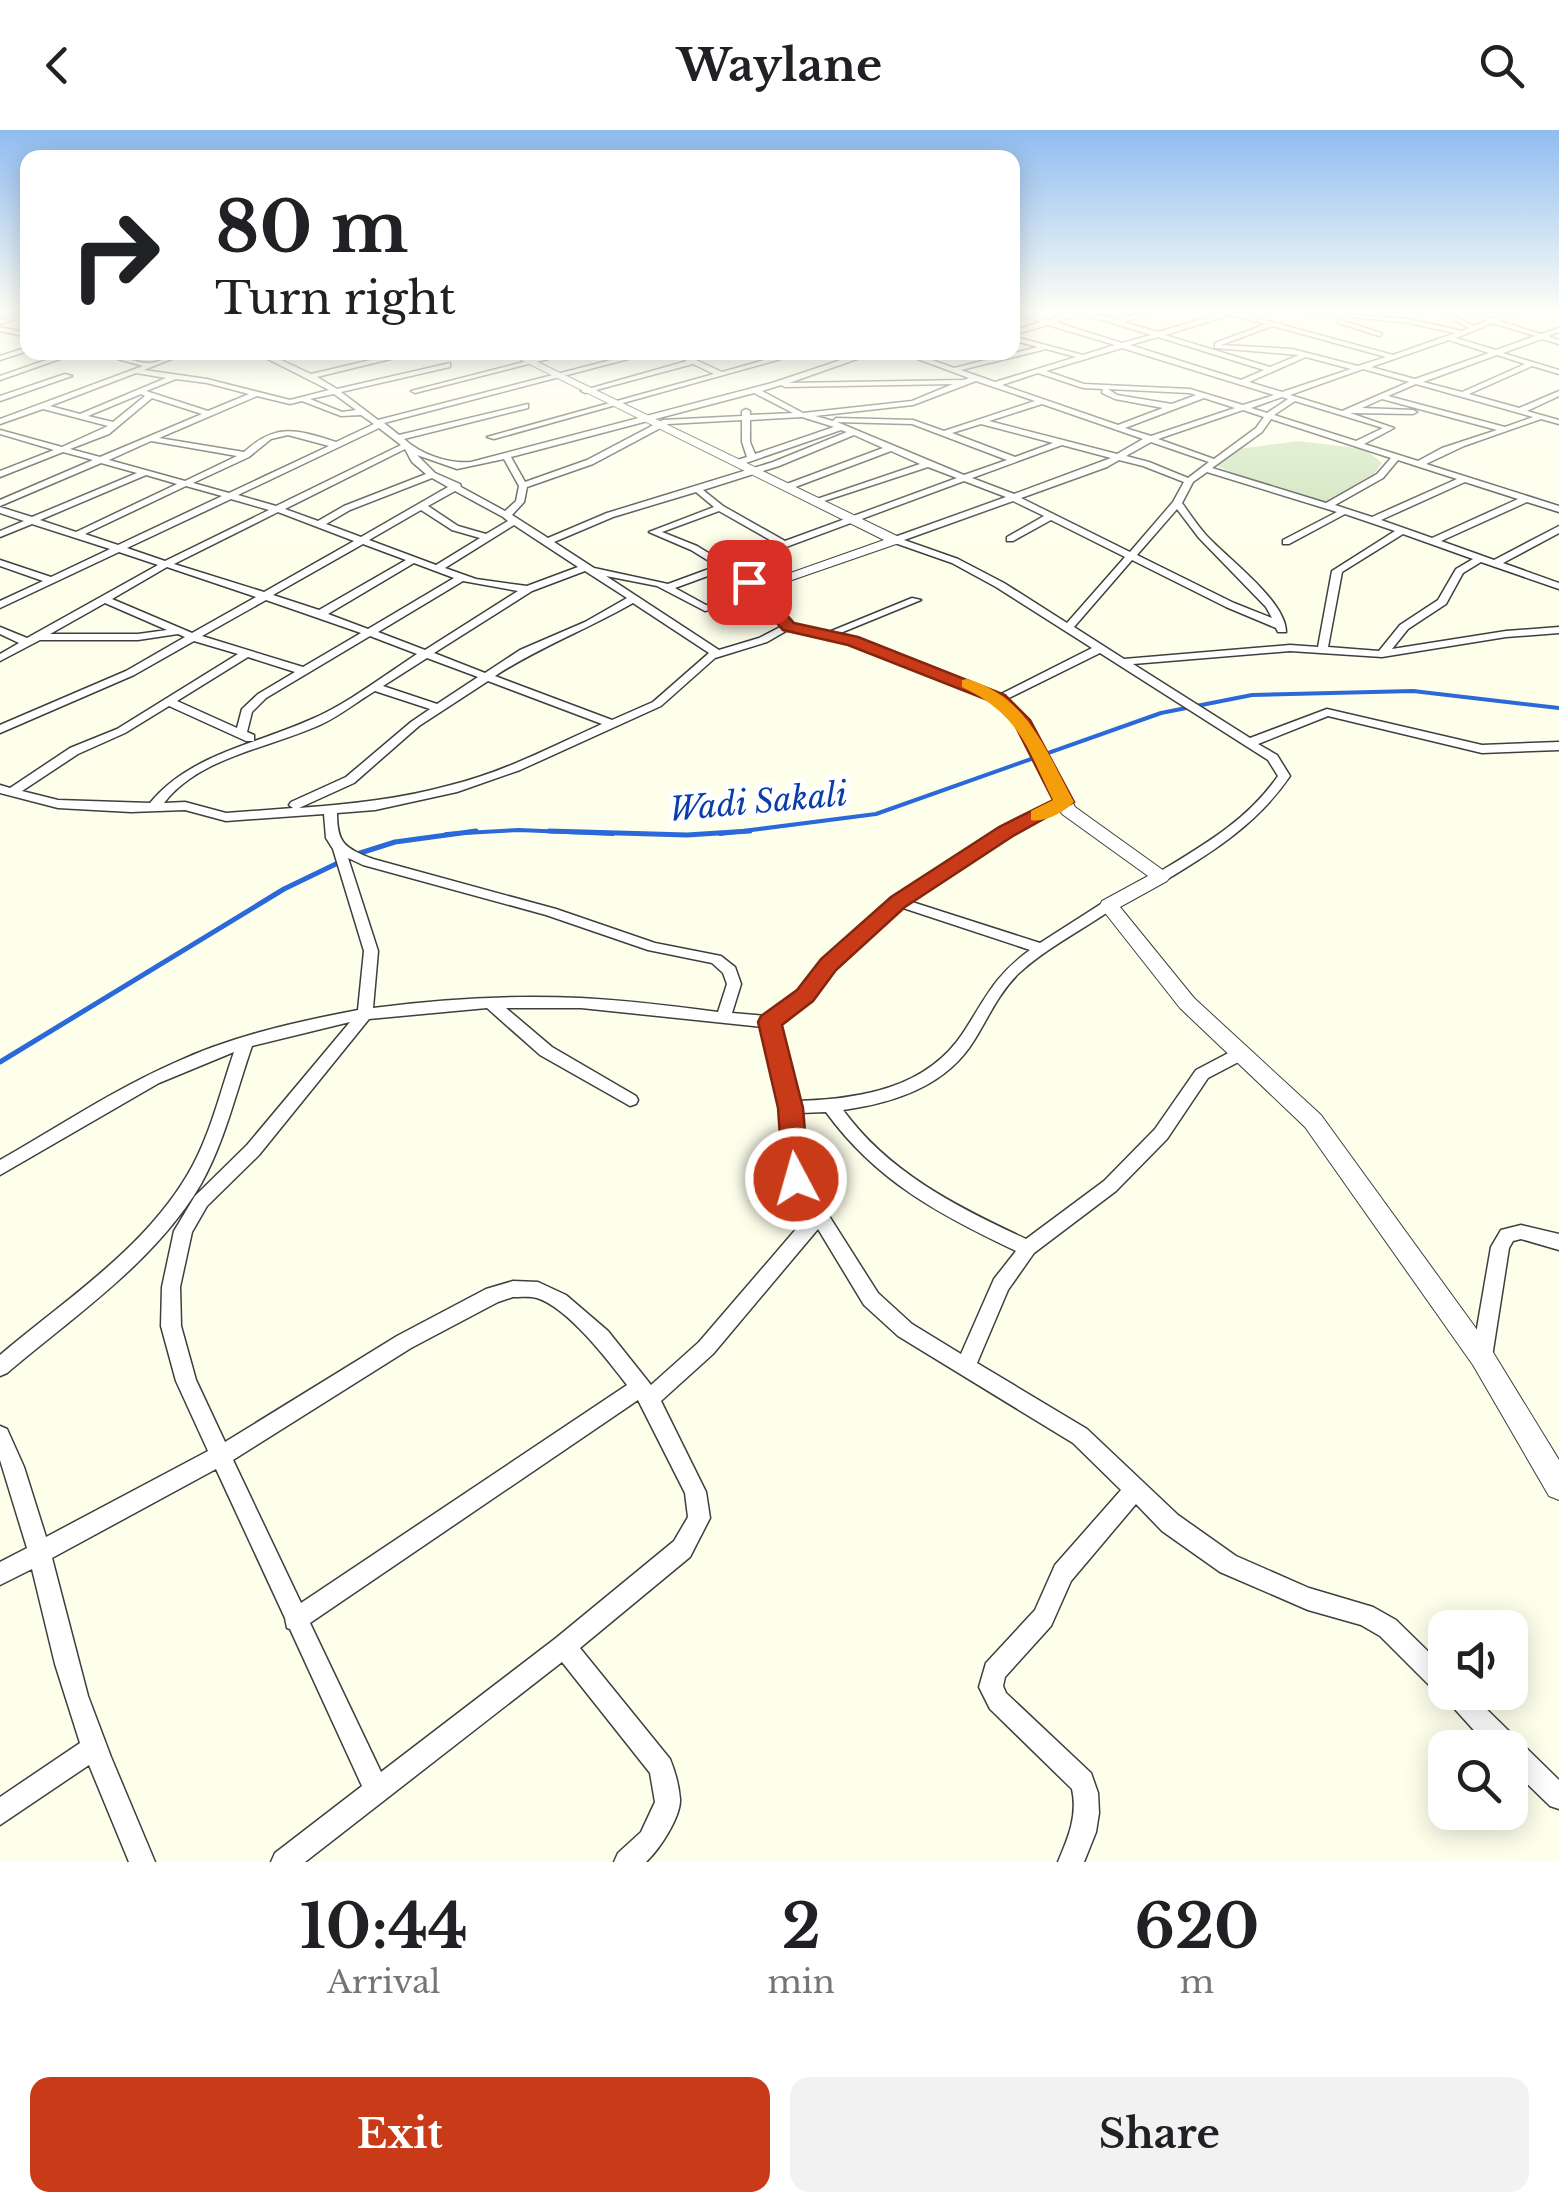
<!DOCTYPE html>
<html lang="en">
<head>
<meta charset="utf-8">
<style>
  :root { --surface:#fff; --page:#f2f2f2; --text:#202124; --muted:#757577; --accent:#c93b18 }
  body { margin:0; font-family:"Libre Baskerville",serif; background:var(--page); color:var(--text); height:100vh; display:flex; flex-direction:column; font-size:38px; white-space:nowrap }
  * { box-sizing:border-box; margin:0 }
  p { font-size:32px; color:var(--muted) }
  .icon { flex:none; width:55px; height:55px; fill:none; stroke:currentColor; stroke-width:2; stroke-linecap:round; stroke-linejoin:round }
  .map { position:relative; height:1732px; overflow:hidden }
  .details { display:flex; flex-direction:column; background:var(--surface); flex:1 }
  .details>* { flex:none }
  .top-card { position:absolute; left:20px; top:20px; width:1000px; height:210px; border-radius:20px; box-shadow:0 5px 25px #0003; background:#fff; color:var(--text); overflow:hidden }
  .buttons { position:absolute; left:1428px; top:1480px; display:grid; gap:20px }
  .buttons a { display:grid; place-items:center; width:100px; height:100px; border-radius:20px; background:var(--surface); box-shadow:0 5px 25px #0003; font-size:50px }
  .pin { position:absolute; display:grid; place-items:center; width:85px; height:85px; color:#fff; margin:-42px; border-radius:20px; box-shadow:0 5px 15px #0006 }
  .me { position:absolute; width:110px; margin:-55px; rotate:354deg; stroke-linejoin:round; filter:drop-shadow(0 0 8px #0008) }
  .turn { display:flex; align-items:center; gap:35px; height:210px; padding:0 30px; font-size:45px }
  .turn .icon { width:130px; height:130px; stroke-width:2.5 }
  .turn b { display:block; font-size:70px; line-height:85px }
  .eta { display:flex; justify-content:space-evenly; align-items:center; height:170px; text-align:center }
  .eta b { font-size:60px; font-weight:700; line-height:70px }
  .action { display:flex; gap:20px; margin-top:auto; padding:20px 30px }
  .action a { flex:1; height:115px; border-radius:20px; background:var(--accent); color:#fff; font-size:40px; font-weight:700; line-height:115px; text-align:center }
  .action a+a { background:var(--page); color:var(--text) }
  header { display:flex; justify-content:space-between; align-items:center; height:130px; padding:0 30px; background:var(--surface); font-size:45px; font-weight:700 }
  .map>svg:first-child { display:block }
</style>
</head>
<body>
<header><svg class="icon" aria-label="back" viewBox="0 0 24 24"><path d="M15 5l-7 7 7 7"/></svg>Waylane<svg class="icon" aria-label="search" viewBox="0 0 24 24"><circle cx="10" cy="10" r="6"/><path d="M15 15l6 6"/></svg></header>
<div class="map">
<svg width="1559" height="1732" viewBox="0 0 1559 1732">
  <rect width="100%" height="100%" fill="#feffeb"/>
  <path fill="#cce3ba" d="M1298,311L1365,319L1382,333L1373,345L1327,372L1260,355L1213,334L1237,319Z"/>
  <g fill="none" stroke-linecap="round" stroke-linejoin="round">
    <path stroke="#2b69da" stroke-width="4" d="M446,704L519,700L613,704
      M720,704L876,684L1161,583L1252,565L1413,561L1559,578"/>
    <path stroke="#2b69da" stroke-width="5" d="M549,701L687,705L750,701
      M357,724L395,712L476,701
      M0,932L284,759L342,731"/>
    <g stroke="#3f3f3f" stroke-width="3">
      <path id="minor" d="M28,182V186L0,194V190Z
        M1012,182L1048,190L1076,182H1092L1117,190L1143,182H1152L1124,192L1158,202L1225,182H1235L1393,225L1455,203L1408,193L1307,182L1408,189L1462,201L1469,198L1438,182H1446L1474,196L1487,191L1463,182C1473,182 1485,189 1495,188C1503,187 1509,182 1518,182L1499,191L1541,204L1559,198V202L1548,206L1559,210V214L1542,209L1503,223L1559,240V244L1532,236L1469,264L1519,278L1559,261V266L1527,281L1559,290V294L1541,289L1464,316L1426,334L1559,376V382L1527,372L1441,411L1494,430L1559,396V403L1503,433L1559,453V459L1481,432L1463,443L1446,474L1408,499L1392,519L1506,501L1559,497V503L1506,507L1382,527L1290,521L1133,534L1250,608L1327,579L1482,615L1559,612V620L1482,623L1328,586L1258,614L1277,625L1290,646C1258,693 1214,721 1166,750H1156L1154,747L1156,744C1202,716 1247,691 1278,646L1268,630L1100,523L1003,571H995V567L1092,518L996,457L952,433L892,412V408L1006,367L964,351L732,437L762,455V459H754L724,440L675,458L706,475L760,462L765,465L764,467L705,481L657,456L606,446L719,520L759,508L784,495L793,497L767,512L715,528L661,576L520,640L457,662L375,680L337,683C337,714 345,718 373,729L556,779L655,813L721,826L735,837L741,854L732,883L766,886L800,862L824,831L893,769L1001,699L1060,669H1068V675L1011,705L909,771L1040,813L1104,772H1114L1116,775L1114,778C1082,800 1046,818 1018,844C999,863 989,886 975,909C947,956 894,973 843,980C889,1043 957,1077 1026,1109L1104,1051L1155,999L1196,940L1236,919H1248L1250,923L1248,927L1208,948L1167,1009L1116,1061L1034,1123L1008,1160L977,1233L1087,1299L1178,1385L1236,1426L1309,1458L1373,1477L1396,1490L1445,1538V1562H1469L1559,1650V1679L1550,1676L1510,1637V1618H1490L1442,1565L1437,1563L1380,1506L1361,1495L1308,1480L1220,1442L1162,1401L1136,1374L1071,1451L1051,1496L1005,1547L1003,1556L1006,1563L1091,1643L1098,1663L1099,1683L1096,1702L1084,1732H1058C1068,1708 1078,1686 1072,1659L990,1579L979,1557L986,1533L1035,1480L1055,1435L1121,1360L1073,1313L898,1206L864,1175L818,1099L713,1224L661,1271L706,1362L710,1388L690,1427L580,1518L670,1629C675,1641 679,1656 680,1669C681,1687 659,1720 646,1732H614L618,1723L641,1702L655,1672L650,1643L562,1532L305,1732H271L275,1723L362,1656L290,1499L287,1498L285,1488L216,1339L52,1428L88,1566L111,1627L155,1732H129L89,1635L0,1695V1667L80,1613L55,1534L32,1439L0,1455V1432L27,1418L0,1330V1296L7,1299L24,1337L46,1407L208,1321L176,1251L161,1196L162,1157L174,1101L195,1066L247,1015L350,892L252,916C236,962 225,1011 201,1054C155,1132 74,1186 7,1243L0,1246V1225C65,1170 144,1119 188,1044C210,1007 220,962 234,922L159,953L0,1045V1030C58,997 113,960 174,933C232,906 295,892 358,880L364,821L333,719L326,708L324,684L226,691L185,680L131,682L58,678L0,663V655L10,658L70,618L117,599L238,524L194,511L134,545L0,603V595L126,541L185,507L178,504L138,510H40L0,531V524L19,513L0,504V497L27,508L158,435L119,422L0,478V471L43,451L0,436V430L51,447L110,419L32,394L0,407V401L24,391L0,383V377L32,387L137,343L101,333L0,376V370L93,330L63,322L0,347V341L54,320L0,304V300L62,317L108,296L43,279L0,294V289L143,236L93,222C112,222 136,234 150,233C163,232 175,222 189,222L144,240L207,249L290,270L329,260L254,222H264L311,244L405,222H419L317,247L337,259L450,233V237L341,262L378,290L642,222H655L384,293L399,305L528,274V278L404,309C421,324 447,334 471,332L772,253L865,222H877L789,253L964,250L969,248L899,222H910L954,238L1038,217L1012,210V206L1083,225L1115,215L1048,195L1012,205V201L1041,192ZM1084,184L1151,205L1122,213L1055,192ZM1230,185L1266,194L1215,213V218L1299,225L1270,237L1165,205ZM1493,193L1535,206L1496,220L1456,208ZM1273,196L1386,227L1358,236L1292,219L1221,215ZM1158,207L1264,240L1241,250L1130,215ZM1449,210L1489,223L1415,249L1371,237ZM1122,218L1274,265L1243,275L1190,259L1084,254L1046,241ZM1046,219L1076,227L995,252L961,240ZM1497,225L1525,234L1462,262L1423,252ZM1306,227L1351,239L1282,262L1249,252ZM1363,239L1409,252L1342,281L1290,265ZM136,243L166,248L80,284L50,276ZM1038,243L1083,258L1103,259L1102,263L1115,269L1163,278L1118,295L1002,255ZM176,249L207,253L249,264L208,281L146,261ZM976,251L1035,271L944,301L913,290L836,288L833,291L815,286L913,275ZM953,254L912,271L803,283L762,261L781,255L785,257ZM1416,254L1533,287L1505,297L1388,266ZM1108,259L1189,263L1196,265L1172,274L1117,265ZM754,263L793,283L750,285V281L746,279L742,281V286L663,290L587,330L525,352L511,327ZM141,264L145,266L113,292L88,286ZM334,264L356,280L342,282L310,269ZM257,266L290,274L302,271L341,286L361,285L374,294L336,312C297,300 277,292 244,322L159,308ZM1282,267L1288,269L1267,283L1251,278ZM152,268L202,284L100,327L70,319L109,304ZM1204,268L1235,278L1151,306L1125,298ZM1382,269L1497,300L1442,318L1418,331L1364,314L1394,298L1350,283L1413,284L1417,282L1413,280L1362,278ZM1295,271L1383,298L1356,311L1274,285ZM1042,274L1143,309L1117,324L989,291ZM1243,280L1264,287L1256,298L1214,329L1158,309ZM802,287L834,297L755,324L750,312V290ZM1271,289L1391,328L1377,344L1326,373L1212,338L1262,302ZM742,290V312L747,327L734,331L733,333L737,336L841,300L847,302L773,332L607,383L548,408L512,385L524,372L527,357L593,334L668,294ZM837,292L912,294L1007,330L964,345ZM981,294L1053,313L1015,327L952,303ZM379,298L401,315L276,376L238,365ZM288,305L329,316L229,363L193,353L249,327L271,309ZM854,305L883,318L784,355V359H790L891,321L920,334L811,371L818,373L928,337L957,348L785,411L723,376L703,360L779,336ZM151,311L237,326L185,351L109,330ZM1151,312L1209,332L1188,348L1149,332L1126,326ZM1062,315L1111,328L1014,364L972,348ZM405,319L412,332L426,344L344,376L318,391L285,379ZM417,325L457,339L504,329L519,356L516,371L505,381L461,357L460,354L435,343ZM1119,330L1143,336L1184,352L1173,372L1130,422L1021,368L1107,337ZM1398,330L1457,349L1372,387L1335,375L1383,348ZM1207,342L1337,382L1283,410V414H1289L1345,384L1395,401L1332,441L1318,517L1290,515L1124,529L1074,497L1132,430L1226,477L1276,498L1278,502H1286C1286,471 1228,429 1206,405C1197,395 1190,384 1182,373L1193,352ZM146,345L177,354L76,402L40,390ZM432,348L448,357L361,407L326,394L350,380ZM1465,352L1518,369L1432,408L1381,390ZM186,356L222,366L118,415L85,404ZM455,361L503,387L508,391L486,404L458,396L428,376ZM696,362L714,377L649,402L691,420L717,436L668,454L594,438L554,412L613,387ZM231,369L269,380L165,431L127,418ZM1013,371L1044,386L1007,407V411H1013L1051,390L1125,427L1067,493L1004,453L958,429L904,410ZM1177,379L1199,408L1266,477L1272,488L1234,473L1137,425ZM421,380L452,400L480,408L436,435L369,410ZM719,381L777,414L725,433L697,416L662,402ZM278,382L354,411L264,462L174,434ZM514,395L578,437L527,456L476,449L445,438ZM1403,404L1473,429L1456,439L1438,470L1400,495L1379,521L1328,517L1342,442ZM363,414L406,430L319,480L273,465ZM414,433L454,448L368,499L328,484ZM167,437L256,467L192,503L112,469ZM585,441L627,468L585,492L520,520L485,543L434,523L532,461ZM463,451L518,461L425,520L378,502ZM266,470L361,503L303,537L202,506ZM105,473L167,500L138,504H50ZM633,473L709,523L653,572L612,590L495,546C539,517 588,499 633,473ZM370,506L417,524C385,545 347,574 312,589C257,614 190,624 150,673L58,670L22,661L78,624L125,603L169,576L246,611H254V605L247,602L252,582L266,568ZM248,527L295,542L258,564L242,579L237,598L177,571ZM427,528L478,547L437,574L383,556ZM488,551L602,594C553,616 504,642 451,655C401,669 350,674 299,678L354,653L419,596ZM375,561L430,579L411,592L346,647L291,672L289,675L293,678L226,683L185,672L164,673C200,626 271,618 322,594C341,585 358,571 375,561ZM348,728L363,735L546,785L648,820L712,833L723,843L727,854L718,882C672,876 626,870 580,868C511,865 442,869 373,878L378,821ZM900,777L1030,820C994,846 986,868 963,903C926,959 859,969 798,971L777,894L810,870L834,837ZM487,878L540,925L630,976L636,974L638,970L636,966L552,917L506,878H581L763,897L783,977L787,1049L809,1084L699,1212L651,1255L608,1201L566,1165L538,1152L513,1151L486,1159L397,1206L225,1312L196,1250L181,1196L180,1157L192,1102L207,1076L259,1025L369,889ZM826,982C876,1051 940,1085 1016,1121L994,1149L961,1224L912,1194L878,1163L805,1048L800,983ZM513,1167C520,1167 530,1166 537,1168C568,1178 607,1229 627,1255L301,1473L233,1330L411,1218L498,1172ZM638,1270L685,1363L688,1387L674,1411L556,1508L381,1642L310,1493Z
        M1340,190L1381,203L1382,204L1379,206L1338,193Z
        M0,197L28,203V207L0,201Z
        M28,217V221L0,230V226Z
        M69,222H80L0,250V246Z
        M562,222H576L415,263L411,261Z
        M669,222H679L722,242L793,222H806L494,309L487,307L714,244L693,234L585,263L581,261L687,231Z
        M65,244L72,246L0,271V266Z
        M912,468L921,470L833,506L824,504Z
        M1521,1095L1559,1104V1120L1521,1109L1513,1111L1509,1118L1492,1227L1489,1233L1482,1236L1475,1233L1472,1227L1491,1117L1501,1100Z"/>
    </g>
    <g stroke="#3f3f3f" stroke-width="2">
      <path id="tertiary" d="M505,222H517L899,407V413L766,459L793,494L858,508L1004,566L1029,590L1075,677L1167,743L1170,747L1167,751L1120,777L1194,868L1321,985L1491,1219L1559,1330V1370L1549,1366L1473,1235L1305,997L1180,878L1102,779L1100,775L1102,771L1148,746L1062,684L1014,592L994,572L849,514L783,500L751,457L884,410Z"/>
    </g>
    <use href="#minor" fill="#fff" fill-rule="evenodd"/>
    <use href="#tertiary" fill="#fff" fill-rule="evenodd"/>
  </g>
  <linearGradient id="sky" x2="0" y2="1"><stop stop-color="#8fbcf0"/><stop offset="0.43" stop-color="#fffff6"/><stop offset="1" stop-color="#fffff6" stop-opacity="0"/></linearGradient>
  <rect width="1559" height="424" fill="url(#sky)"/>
  <path fill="#c93b18" stroke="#832610" stroke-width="2.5" d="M744,449H755L794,493L858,507L1005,565L1030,590L1074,672L1013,706L905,777L836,840L813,871L782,895L803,978L809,1049L806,1057L796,1060L787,1057L783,1049L778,978L758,892L761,886L797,860L821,829L891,767L999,697L1053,670L1014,593L993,572L848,515L783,500L744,455Z"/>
  <path fill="#f59e0b" d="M967,549C1028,567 1046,621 1074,672C1064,682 1045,693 1031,690V681L1053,670C1026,616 1020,585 962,557V550Z"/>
  <g text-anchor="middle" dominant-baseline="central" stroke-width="10" stroke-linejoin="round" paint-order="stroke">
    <g font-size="32" font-style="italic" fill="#0a3da9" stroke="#fff">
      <text transform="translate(758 672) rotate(-5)">Wadi Sakali</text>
    </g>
  </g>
</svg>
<div class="buttons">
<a><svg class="icon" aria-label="sound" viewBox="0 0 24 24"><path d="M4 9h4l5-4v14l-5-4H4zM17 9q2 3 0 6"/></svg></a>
<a><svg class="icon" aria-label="search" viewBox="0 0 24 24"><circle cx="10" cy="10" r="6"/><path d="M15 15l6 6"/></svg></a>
</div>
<div class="pin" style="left:749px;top:452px;background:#d93025"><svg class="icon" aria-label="arrive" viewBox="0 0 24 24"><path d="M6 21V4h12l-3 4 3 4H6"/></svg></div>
<svg class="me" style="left:796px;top:1049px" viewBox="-20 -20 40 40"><circle r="17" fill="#c93b18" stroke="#fff" stroke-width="3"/><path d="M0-11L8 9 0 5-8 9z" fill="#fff"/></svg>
<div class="top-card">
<div class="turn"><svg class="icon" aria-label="right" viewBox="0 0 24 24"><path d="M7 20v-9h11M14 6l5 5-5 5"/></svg><div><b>80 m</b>Turn right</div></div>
</div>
</div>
<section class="details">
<div class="eta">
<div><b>10:44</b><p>Arrival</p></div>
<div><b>2</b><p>min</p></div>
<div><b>620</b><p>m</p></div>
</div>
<div class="action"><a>Exit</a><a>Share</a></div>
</section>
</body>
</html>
